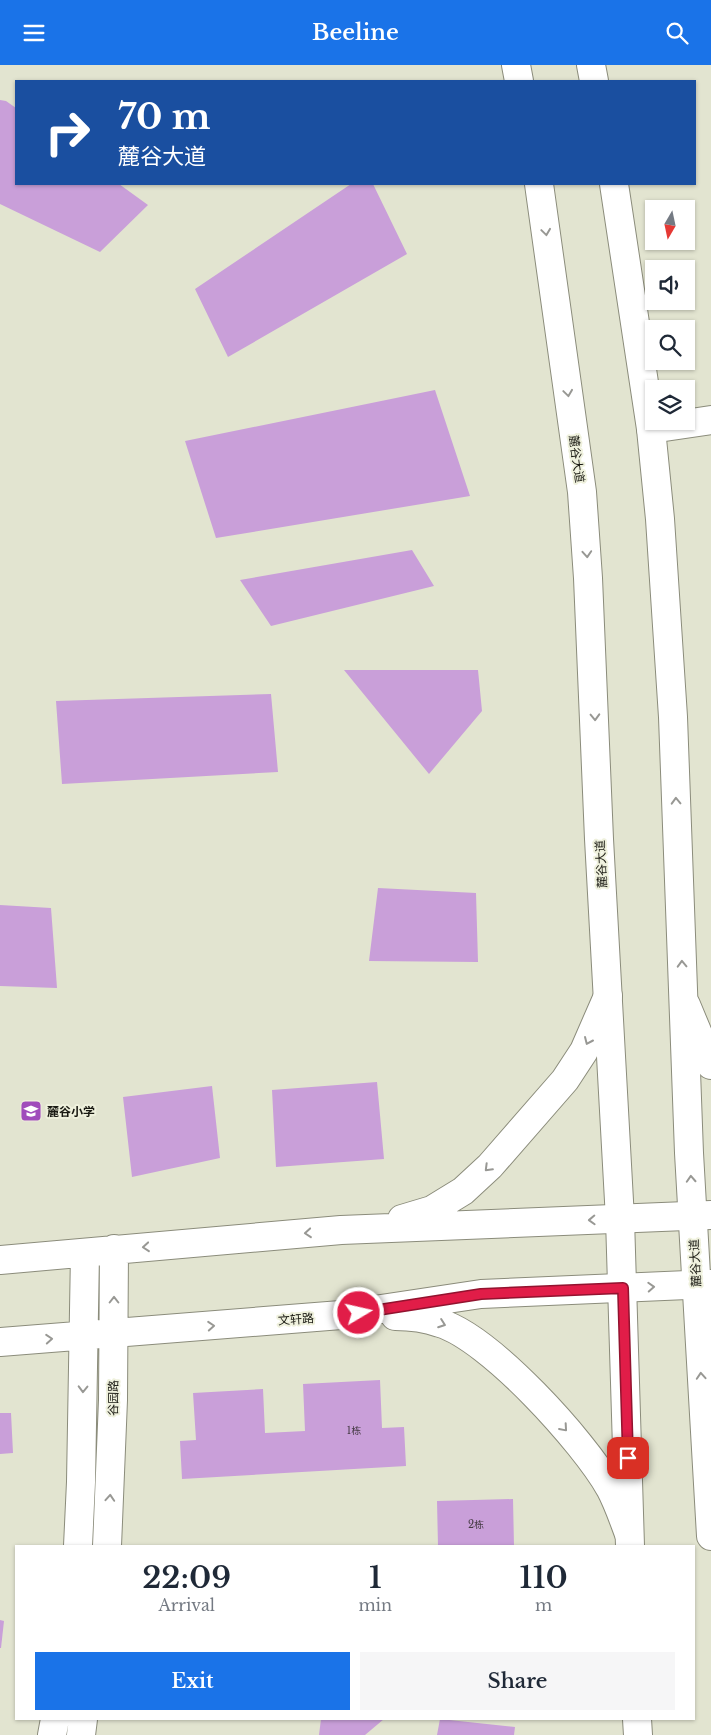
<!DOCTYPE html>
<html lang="en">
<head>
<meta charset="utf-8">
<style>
  :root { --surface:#fff; --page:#f6f6f7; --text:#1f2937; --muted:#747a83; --accent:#1a73e8 }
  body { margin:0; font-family:"Libre Baskerville","Noto Sans SC",serif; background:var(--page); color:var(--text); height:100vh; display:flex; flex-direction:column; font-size:19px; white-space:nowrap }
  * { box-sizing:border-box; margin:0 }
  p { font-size:16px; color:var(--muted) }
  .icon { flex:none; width:28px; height:28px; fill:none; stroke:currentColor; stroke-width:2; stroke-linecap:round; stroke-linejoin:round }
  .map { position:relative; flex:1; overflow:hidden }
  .side { position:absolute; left:15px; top:1480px; width:680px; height:175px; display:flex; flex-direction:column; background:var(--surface); border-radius:0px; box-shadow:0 1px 4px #0004 }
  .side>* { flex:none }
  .top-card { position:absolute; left:15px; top:15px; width:681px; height:105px; border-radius:0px; box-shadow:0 1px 4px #0004; background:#1a4fa0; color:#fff; overflow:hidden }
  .needle { width:32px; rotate:189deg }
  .tools { position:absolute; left:645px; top:135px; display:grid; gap:10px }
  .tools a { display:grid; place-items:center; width:50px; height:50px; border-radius:0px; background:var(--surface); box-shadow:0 1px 4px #0004; font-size:25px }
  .pin { position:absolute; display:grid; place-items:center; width:42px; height:42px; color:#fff; margin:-21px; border-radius:10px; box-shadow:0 2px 8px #0006 }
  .me { position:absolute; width:55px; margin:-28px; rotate:81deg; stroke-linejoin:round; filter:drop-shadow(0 0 4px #0008) }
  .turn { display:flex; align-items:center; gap:18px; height:105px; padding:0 20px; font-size:22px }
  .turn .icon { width:65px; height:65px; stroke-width:2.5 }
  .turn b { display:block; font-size:35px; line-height:42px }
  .eta { display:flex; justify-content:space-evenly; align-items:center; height:85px; text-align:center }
  .eta b { font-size:30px; font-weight:600; line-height:35px }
  .cta { display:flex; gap:10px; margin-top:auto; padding:10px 20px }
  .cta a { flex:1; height:58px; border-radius:0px; background:var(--accent); color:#fff; font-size:20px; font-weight:600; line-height:58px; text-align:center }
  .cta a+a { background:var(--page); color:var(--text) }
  header { display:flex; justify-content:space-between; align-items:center; height:65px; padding:0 20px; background:var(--accent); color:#fff; font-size:22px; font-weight:600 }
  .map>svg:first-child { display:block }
</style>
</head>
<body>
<header><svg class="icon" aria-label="menu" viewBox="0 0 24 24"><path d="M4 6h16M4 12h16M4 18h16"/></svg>Beeline<svg class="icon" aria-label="search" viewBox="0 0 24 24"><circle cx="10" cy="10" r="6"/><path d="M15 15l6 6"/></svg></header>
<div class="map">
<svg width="711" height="1670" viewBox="0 0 711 1670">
  <rect width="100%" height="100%" fill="#e2e4d0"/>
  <path fill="#c99fd9" d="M0,35L6,36L16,43V119H119L148,140L100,187L0,139Z
    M351,119H373L407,189L228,292L195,224Z
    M435,325L470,431L216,473L185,376Z
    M412,485L434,521L271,561L240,515Z
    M344,605H478L482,646L429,709Z
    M271,629L278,707L62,719L56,636Z
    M378,823L476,828L478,897L369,896Z
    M0,840L51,843L57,923L0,921Z
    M377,1017L384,1094L276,1102L272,1025Z
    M212,1021L220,1093L132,1112L123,1032Z
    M380,1315L382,1363L404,1362L406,1401L182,1414L180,1376L196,1375L193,1328L263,1324L265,1368L305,1366L303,1319Z
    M0,1348H11L13,1388L0,1389Z
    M513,1434L514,1481H438L437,1436Z
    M0,1555L4,1556L1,1583H0Z
    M321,1654H384L365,1670H319Z
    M440,1654L515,1662L514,1670H437Z"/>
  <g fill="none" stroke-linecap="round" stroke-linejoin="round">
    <g stroke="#8b8c7b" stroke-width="30">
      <path id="street" d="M651,364L711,355"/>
    </g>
    <g stroke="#8b8c7b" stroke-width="30">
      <path id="secondary" d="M686,940L711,1000
        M402,1154L432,1145L463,1126L490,1101L565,1015L584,986L608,931
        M0,1195L341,1165L711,1150
        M395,1251C410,1251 426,1253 440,1258C490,1273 584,1377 610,1423C618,1438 623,1453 629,1469
        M0,1277L341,1250L481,1229L711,1219
        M78,1481L81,1417L85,1188
        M107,1481L113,1335L114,1184
        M52,1670L55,1654
        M81,1670L83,1654"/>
    </g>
    <g stroke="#8b8c7b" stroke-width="30">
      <path id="primary" d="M516,0L519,16
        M591,0L594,16
        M539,119L582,427L588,513L599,774L620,1154L630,1481
        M614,119L651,364L660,454L673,652L689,1088L711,1471
        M637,1654L638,1670"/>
    </g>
    <use href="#street" stroke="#fff" stroke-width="28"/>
    <use href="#secondary" stroke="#fff" stroke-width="28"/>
    <use href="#primary" stroke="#fff" stroke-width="28"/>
  </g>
  <defs><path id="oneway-chevron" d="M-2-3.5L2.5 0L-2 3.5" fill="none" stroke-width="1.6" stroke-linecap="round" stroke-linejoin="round" transform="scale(1.25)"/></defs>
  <g stroke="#989894">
    <use href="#oneway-chevron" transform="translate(546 167) rotate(82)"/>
    <use href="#oneway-chevron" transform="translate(568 328) rotate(82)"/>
    <use href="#oneway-chevron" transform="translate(587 489) rotate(86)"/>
    <use href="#oneway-chevron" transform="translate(595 652) rotate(88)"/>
    <use href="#oneway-chevron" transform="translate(676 736) rotate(-92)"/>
    <use href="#oneway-chevron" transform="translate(682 899) rotate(-92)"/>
    <use href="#oneway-chevron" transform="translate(588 976) rotate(114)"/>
    <use href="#oneway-chevron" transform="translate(488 1103) rotate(135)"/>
    <use href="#oneway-chevron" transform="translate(691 1114) rotate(-93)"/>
    <use href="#oneway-chevron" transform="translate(592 1155) rotate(178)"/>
    <use href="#oneway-chevron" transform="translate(308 1168) rotate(175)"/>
    <use href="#oneway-chevron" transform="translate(146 1182) rotate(175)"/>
    <use href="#oneway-chevron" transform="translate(651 1222) rotate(-3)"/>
    <use href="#oneway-chevron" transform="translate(114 1235) rotate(-90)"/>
    <use href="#oneway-chevron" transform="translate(442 1259) rotate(20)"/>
    <use href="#oneway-chevron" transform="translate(211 1261) rotate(-4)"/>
    <use href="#oneway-chevron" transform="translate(49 1274) rotate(-4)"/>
    <use href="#oneway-chevron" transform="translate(701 1311) rotate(-94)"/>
    <use href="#oneway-chevron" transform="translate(83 1324) rotate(91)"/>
    <use href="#oneway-chevron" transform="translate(564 1363) rotate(49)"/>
    <use href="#oneway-chevron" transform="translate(110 1433) rotate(-86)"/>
  </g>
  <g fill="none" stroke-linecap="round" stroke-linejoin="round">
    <g stroke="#92132f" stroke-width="12">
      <path id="route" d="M359,1248L481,1229L623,1223L628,1393"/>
    </g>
    <use href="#route" stroke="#e11d48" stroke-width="9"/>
  </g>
  <defs>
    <g id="school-square" transform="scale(1.125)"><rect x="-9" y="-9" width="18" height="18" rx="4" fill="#a04cbb" stroke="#eff1dd"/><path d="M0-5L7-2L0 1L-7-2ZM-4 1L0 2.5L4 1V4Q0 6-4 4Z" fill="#fff"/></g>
  </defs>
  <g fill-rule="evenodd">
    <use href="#school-square" x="31" y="1046"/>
  </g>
  <g text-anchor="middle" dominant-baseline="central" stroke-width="4" stroke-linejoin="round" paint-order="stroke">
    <g font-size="10" fill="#453a44">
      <text x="354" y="1365">1栋</text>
      <text x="476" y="1459">2栋</text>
    </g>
    <g font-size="12" fill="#191912" stroke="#eff1dd">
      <text transform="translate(577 394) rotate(82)">麓谷大道</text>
      <text transform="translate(601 799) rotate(-93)">麓谷大道</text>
      <text transform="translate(695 1198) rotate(-93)">麓谷大道</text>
      <text transform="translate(296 1254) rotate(-4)">文轩路</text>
      <text transform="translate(113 1333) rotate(-89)">谷园路</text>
    </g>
    <g font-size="12" font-weight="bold" fill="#191912" stroke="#eff1dd" text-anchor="start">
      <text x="47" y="1046">麓谷小学</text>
    </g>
  </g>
</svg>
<div class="tools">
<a><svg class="needle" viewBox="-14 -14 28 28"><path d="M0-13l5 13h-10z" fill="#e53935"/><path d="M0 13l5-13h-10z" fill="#747a83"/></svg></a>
<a><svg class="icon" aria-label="sound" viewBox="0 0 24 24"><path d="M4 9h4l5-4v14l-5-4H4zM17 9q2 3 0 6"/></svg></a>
<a><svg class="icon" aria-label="search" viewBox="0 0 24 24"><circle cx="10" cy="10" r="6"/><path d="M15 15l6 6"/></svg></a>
<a><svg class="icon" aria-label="layers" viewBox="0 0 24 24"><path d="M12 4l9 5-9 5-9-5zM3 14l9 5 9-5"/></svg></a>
</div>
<div class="pin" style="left:628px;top:1393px;background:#d93025"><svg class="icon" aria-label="arrive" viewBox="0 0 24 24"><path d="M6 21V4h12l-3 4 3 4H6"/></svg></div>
<svg class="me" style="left:359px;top:1248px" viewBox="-20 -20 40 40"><circle r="17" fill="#e11d48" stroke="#fff" stroke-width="3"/><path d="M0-11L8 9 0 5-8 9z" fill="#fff"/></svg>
<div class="top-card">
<div class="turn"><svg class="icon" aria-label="right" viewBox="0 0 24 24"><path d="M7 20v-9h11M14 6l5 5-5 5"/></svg><div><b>70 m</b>麓谷大道</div></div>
</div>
<section class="side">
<div class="eta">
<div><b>22:09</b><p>Arrival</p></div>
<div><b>1</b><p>min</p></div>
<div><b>110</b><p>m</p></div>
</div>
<div class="cta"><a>Exit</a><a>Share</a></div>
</section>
</div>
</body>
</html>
